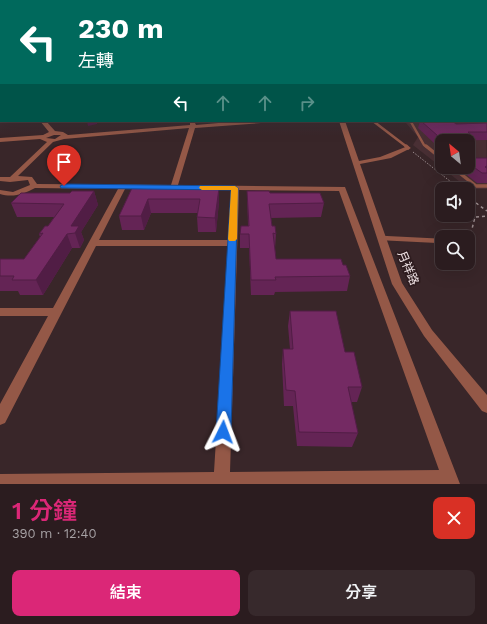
<!DOCTYPE html>
<html lang="zh-TW">
<head>
<meta charset="utf-8">
<style>
  :root { --surface:#2b1c1f; --page:#37292c; --text:#f1f3f6; --muted:#a6a1a4; --line:#473a3d; --accent:#db2777 }
  body { margin:0; font-family:"Work Sans","Noto Sans TC",sans-serif; background:var(--page); color:var(--text); height:100vh; display:flex; flex-direction:column; font-size:15px; white-space:nowrap }
  * { box-sizing:border-box; margin:0 }
  p { font-size:13px; color:var(--muted) }
  .icon { flex:none; width:22px; height:22px; fill:none; stroke:currentColor; stroke-width:2; stroke-linecap:round; stroke-linejoin:round }
  .map { position:relative; height:484px; overflow:hidden }
  .sheet { display:flex; flex-direction:column; background:var(--surface); flex:1 }
  .sheet>* { flex:none }
  .hud { position:absolute; left:0px; top:0px; width:487px; height:122px; box-shadow:0 4px 16px #0002,0 0 0 1px var(--line); background:#00695c; color:#fff; overflow:hidden }
  .needle { width:26px; rotate:331deg }
  .buttons { position:absolute; left:435px; top:134px; display:grid; gap:8px }
  .buttons a { display:grid; place-items:center; width:40px; height:40px; border-radius:8px; background:var(--surface); box-shadow:0 4px 16px #0002,0 0 0 1px var(--line); font-size:20px }
  .pin { position:absolute; display:grid; place-items:center; width:34px; height:34px; color:#fff; margin:-41px -17px; border-radius:50% 50% 50% 0; rotate:-45deg; box-shadow:0 0 4px #0007 }
  .pin .icon { rotate:45deg }
  .me { position:absolute; width:44px; margin:-22px; rotate:3deg; stroke-linejoin:round; filter:drop-shadow(0 0 3px #0008) }
  .turn { display:flex; align-items:center; gap:14px; height:84px; padding:0 12px; font-size:18px }
  .turn .icon { width:52px; height:52px; stroke-width:2.5 }
  .turn b { display:block; font-size:28px; line-height:34px }
  .lanes { display:flex; align-items:center; height:38px; padding:0 12px; background:#0003; justify-content:center; gap:20px; direction:ltr }
  .lanes .off { opacity:.35 }
  .round { display:grid; place-items:center; flex:none; width:42px; height:42px; border-radius:8px; background:var(--page) }
  .overview { display:flex; align-items:center; justify-content:space-between; height:68px; padding:0 12px }
  h1 { font-size:24px; font-weight:600; line-height:30px; color:var(--accent) }
  .button { display:flex; gap:8px; margin-top:auto; padding:8px 12px }
  .button a { flex:1; height:46px; border-radius:8px; background:var(--accent); color:#fff; font-size:16px; font-weight:600; line-height:46px; text-align:center }
  .button a+a { background:var(--page); color:var(--text) }
  .map>svg:first-child { display:block }
</style>
</head>
<body>
<div class="map">
<svg width="487" height="484" viewBox="0 0 487 484">
  <rect width="100%" height="100%" fill="#392629"/>
  <path fill="#492f34" fill-rule="evenodd" d="M486,104L487,189H469L413,145L418,137L406,123L407,121H486ZM442,141H468V167H442Z"/>
  <g fill="none" stroke-linecap="round" stroke-linejoin="round">
    <path stroke="#9c8d8f" stroke-width="1" stroke-dasharray="1.5 1.5" stroke-linecap="butt" d="M413,152L460,189
      M468,196L478,204"/>
    <path stroke="#9c8d8f" stroke-width="1.5" stroke-dasharray="3 3" stroke-linecap="butt" d="M476,203L487,211
      M465,237L472,229L475,217L487,216"/>
    <path stroke="#945847" stroke-width="2.5" d="M373,121L407,147
      M398,121L411,122L424,145L427,147"/>
    <path stroke="#945847" stroke-width="3.5" d="M406,146L408,148
      M426,146L442,159
      M452,167L476,186H487"/>
    <path stroke="#945847" stroke-width="4.5" d="M382,238L442,241"/>
    <path fill="#945847" fill-rule="evenodd" d="M40,121H46L55,131L63,132L68,135L190,125V121H194L196,125L241,121H264L261,123L195,128L178,185L345,187L460,484H0V474L214,472L228,246H96L5,423L0,425V404L48,316H0V308H53L118,189L35,188C24,194 13,198 0,194V190L13,192L30,185L28,180L10,182L0,181V177H10L47,142L40,139L0,142V138L43,135L49,132ZM189,128L171,185L37,184L32,177L18,176L53,142L64,139ZM54,135H61L55,139L46,138ZM125,189L231,190L228,240H99ZM239,190L339,191L439,470L230,472Z
      M339,121H345L359,161L380,157L408,146L411,148L391,158L360,164L402,283L432,330L487,395V413L482,411L424,336L392,284Z"/>
    <path fill="#945847" fill-rule="evenodd" d="M486,95H487V99H486Z"/>
  </g>
  <path fill="#642455" d="M420,121H452L456,124L487,123V140L442,141V155L439,152L442,144H435L418,128Z
    M468,155L474,158H487V183H477L457,167H468Z
    M132,188H219V202L216,232H198L197,217L198,213H151L144,230H122L119,216Z
    M94,191L98,205L81,232L84,240L80,248H72L43,295H20L18,291H0V259H24L40,237L39,234L48,226L54,217H17L11,203L70,193Z
    M247,191L270,193L324,203L321,217L271,218L272,226L276,234L275,249V248L276,259L343,265L350,276L347,291L275,292L274,295H251L249,248H240V234L248,226Z
    M290,311L345,352L362,387L357,402H351L358,433L352,447L297,446L293,406H284L282,364L283,349H290L288,326Z"/>
  <path fill="#511d45" d="M87,121H97V124L88,126Z
    M219,188V202L216,232L215,218Z
    M94,191L98,205L81,232L84,240L80,248L75,233L71,226Z
    M148,199L151,213L144,230L141,216Z
    M67,234L72,248L43,295L36,280Z"/>
  <path fill="#742a63" stroke="#511d45" d="M421,121H452L456,124L487,123V132H468L470,134L438,136Z
    M468,155L474,158H487V166L485,167L487,168V173H482L468,163Z
    M132,188H219L215,218L197,217L200,199H148L141,216H119Z
    M72,191H94L71,226H79L75,233L67,234L36,280H12L14,276H0V259H24L43,233L39,234L45,226H48L64,204L11,203L21,193H70Z
    M247,191H269L270,193H320L324,203L269,204L272,226H275L276,234L273,233L276,259H341L343,265H346L350,276L275,277L276,280H251L249,234H240L241,226H249Z
    M290,311H336L345,352H354L362,387H348L358,433L299,432L295,391L286,390L283,349H293Z"/>
  <linearGradient id="sky" x2="0" y2="1"><stop stop-color="#1f1517"/><stop offset="0.5" stop-color="#4e4754"/><stop offset="1" stop-color="#4e4754" stop-opacity="0"/></linearGradient>
  <rect width="487" height="136" fill="url(#sky)"/>
  <path fill="#1a73e8" stroke="#114b97" d="M64,184L235,186L238,188L231,432L228,438L223,440L218,438L216,432L231,190L61,188L60,186Z"/>
  <path fill="#f59e0b" d="M200,186H235L238,188L237,239L235,241H229L228,239L231,190H202L199,188Z"/>
  <g text-anchor="middle" dominant-baseline="central" stroke-width="3.5" stroke-linejoin="round" paint-order="stroke">
    <g font-size="12" fill="#eee1e3" stroke="#2e1c1f">
      <text transform="translate(408 268) rotate(67)">月祥路</text>
    </g>
  </g>
</svg>
<div class="buttons">
<a><svg class="needle" viewBox="-14 -14 28 28"><path d="M0-13l5 13h-10z" fill="#e53935"/><path d="M0 13l5-13h-10z" fill="#a6a1a4"/></svg></a>
<a><svg class="icon" aria-label="sound" viewBox="0 0 24 24"><path d="M4 9h4l5-4v14l-5-4H4zM17 9q2 3 0 6"/></svg></a>
<a><svg class="icon" aria-label="search" viewBox="0 0 24 24"><circle cx="10" cy="10" r="6"/><path d="M15 15l6 6"/></svg></a>
</div>
<div class="pin" style="left:64px;top:186px;background:#d93025"><svg class="icon" aria-label="arrive" viewBox="0 0 24 24"><path d="M6 21V4h12l-3 4 3 4H6"/></svg></div>
<svg class="me" style="left:223px;top:432px" viewBox="-20 -20 40 40"><path d="M0-17L14 15 0 8-14 15z" fill="#1a73e8" stroke="#fff" stroke-width="4"/></svg>
<div class="hud">
<div class="turn"><svg class="icon" aria-label="left" viewBox="0 0 24 24"><path d="M17 20v-9H6M10 6l-5 5 5 5"/></svg><div><b>230 m</b>左轉</div></div>
<div class="lanes"><svg class="icon" aria-label="left" viewBox="0 0 24 24"><path d="M17 20v-9H6M10 6l-5 5 5 5"/></svg><svg class="icon off" aria-label="ahead" viewBox="0 0 24 24"><path d="M12 20V5M6 11l6-6 6 6"/></svg><svg class="icon off" aria-label="ahead" viewBox="0 0 24 24"><path d="M12 20V5M6 11l6-6 6 6"/></svg><svg class="icon off" aria-label="right" viewBox="0 0 24 24"><path d="M7 20v-9h11M14 6l5 5-5 5"/></svg></div>
</div>
</div>
<section class="sheet">
<div class="overview"><div><h1>1 分鐘</h1><p>390 m · 12:40</p></div><a class="round" style="background:#d93025;color:#fff"><svg class="icon" aria-label="close" viewBox="0 0 24 24"><path d="M6 6l12 12M18 6L6 18"/></svg></a></div>
<div class="button"><a>結束</a><a>分享</a></div>
</section>
</body>
</html>
